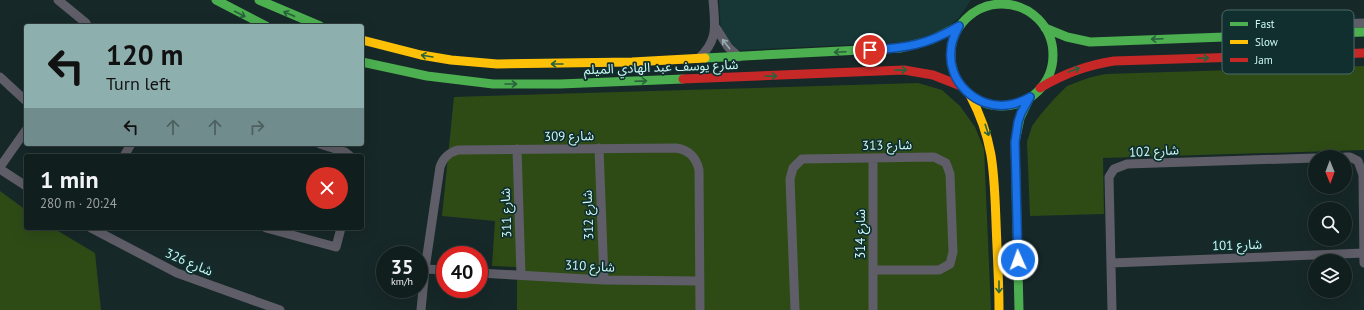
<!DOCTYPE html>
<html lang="en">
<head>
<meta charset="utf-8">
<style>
  :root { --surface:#111e1e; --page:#1a2727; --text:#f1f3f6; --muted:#9ca2a4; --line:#303c3c }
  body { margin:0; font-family:"PT Sans","Noto Sans Arabic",sans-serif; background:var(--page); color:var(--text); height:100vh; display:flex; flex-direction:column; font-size:15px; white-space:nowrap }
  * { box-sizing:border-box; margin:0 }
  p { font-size:13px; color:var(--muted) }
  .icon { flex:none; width:22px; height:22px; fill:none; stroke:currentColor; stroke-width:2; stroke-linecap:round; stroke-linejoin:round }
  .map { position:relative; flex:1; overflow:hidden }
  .sheet { position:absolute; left:24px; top:154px; width:340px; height:76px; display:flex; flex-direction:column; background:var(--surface); border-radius:4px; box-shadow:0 4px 16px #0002,0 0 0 1px var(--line) }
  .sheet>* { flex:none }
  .hud { position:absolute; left:24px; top:24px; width:340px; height:122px; border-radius:4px; box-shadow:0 4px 16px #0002,0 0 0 1px var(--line); background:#8db0af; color:#111; overflow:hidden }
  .needle { width:26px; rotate:179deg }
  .tools { position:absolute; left:1308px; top:150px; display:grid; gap:8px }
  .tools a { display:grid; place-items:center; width:44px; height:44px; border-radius:50%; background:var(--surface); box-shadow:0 4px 16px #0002,0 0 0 1px var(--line); font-size:20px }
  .speed { position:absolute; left:376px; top:246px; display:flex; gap:8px; font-size:20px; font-weight:700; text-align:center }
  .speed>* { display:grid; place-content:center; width:52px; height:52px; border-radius:50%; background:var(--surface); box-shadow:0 4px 16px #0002,0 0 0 1px var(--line); line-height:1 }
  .speed small { font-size:10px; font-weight:400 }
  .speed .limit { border:6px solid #d22; background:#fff; color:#111 }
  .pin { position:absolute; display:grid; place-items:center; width:34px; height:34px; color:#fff; margin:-17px; border:2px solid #fff; border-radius:50%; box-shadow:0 1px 4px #0007 }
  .me { position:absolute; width:44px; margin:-22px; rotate:358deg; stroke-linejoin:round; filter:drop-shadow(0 0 3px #0008) }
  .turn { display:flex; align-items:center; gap:14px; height:84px; padding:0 16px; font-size:18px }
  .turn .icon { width:52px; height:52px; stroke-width:2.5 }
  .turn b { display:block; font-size:28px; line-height:34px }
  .lanes { display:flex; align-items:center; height:38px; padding:0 16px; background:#0003; justify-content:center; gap:20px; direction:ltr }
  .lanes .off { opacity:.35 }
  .round { display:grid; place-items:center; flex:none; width:42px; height:42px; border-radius:21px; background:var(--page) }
  .summary { display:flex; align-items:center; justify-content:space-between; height:68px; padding:0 16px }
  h1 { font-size:24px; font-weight:800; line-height:30px }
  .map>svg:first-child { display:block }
</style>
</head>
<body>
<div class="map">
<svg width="1364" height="310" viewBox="0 0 1364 310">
  <rect width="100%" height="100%" fill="#172828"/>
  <path fill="#163736" d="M719,0H971L958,19L941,31L908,42L744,50H737L730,46L721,31Z"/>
  <path fill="#2e4b16" d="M1364,66V150L1103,158L1104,214L1030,216L1027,142L1032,126L1041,114L1054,99L1067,86L1088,78L1105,74Z
    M918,83L942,90L960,106L975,127L984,149L991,310H517V267L492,266L495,221L442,216L454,97Z
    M0,191L26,210V228H53L95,253L101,310H0Z"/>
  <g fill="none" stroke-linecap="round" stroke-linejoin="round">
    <path stroke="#5f5e68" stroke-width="9" d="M58,0L86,23L87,26
      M716,28L728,47L739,57
      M1244,32L1281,26L1364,23
      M698,59C719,40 715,25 713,0
      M0,77L26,101
      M320,144L345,152L350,156
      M599,148L604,280
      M517,149L521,275
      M124,156L131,144
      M1345,157H1350L1358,161L1363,175L1364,263
      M873,158V310
      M0,167L26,130
      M0,169L26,186
      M91,228L177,273L280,310
      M266,228L336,247L341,228
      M1111,263L1364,253
      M425,269L445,270
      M479,273L604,280L700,281
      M421,310L425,269L440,167C443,158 448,153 458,150L676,148C689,150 696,157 699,170L700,310
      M795,310L790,179L793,168L802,159L934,157L946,163L950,174L953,252L950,264L939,270H874
      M1112,310L1109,177L1114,169L1127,164L1315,158"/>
    <path stroke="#4caf50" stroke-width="9" d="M216,0L266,26
      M259,0L320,26
      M951 55a51 51 0 1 1 102 0a51 51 0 1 1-102 0Z
      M1045,28L1067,37L1090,42L1364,32
      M705,58L901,48L931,40L959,26
      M362,62L427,76L493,84H560L683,79
      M1019,310L1015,142L1020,118L1030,97"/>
    <path stroke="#ffc107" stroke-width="9" d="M362,40L421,55L451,60L497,64L632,62L705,58
      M970,95C994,141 994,171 996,222C997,251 999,280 999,310"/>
    <path stroke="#c62828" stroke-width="9" d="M683,79L904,70L933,75L961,86
      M1040,88C1063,74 1087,65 1114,61L1364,53"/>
  </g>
  <defs><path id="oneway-shaft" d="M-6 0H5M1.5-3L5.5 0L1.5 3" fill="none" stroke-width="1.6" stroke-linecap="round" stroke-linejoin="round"/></defs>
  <g stroke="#28623c">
    <use href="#oneway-shaft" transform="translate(240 14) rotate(27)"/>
    <use href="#oneway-shaft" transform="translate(289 14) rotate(-157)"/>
    <use href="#oneway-shaft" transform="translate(1157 39) rotate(178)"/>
    <use href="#oneway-shaft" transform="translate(840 52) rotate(177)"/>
    <use href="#oneway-shaft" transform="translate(427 56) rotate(-171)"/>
    <use href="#oneway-shaft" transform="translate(1203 58) rotate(-2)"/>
    <use href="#oneway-shaft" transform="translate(557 64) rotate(180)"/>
    <use href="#oneway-shaft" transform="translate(901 70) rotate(-1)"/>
    <use href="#oneway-shaft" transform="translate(1074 70) rotate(-20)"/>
    <use href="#oneway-shaft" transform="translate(771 76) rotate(-2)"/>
    <use href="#oneway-shaft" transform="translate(641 81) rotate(-2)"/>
    <use href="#oneway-shaft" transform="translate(511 84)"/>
    <use href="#oneway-shaft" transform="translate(987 130) rotate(72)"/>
    <use href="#oneway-shaft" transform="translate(999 287) rotate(90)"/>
  </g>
  <use stroke="#96acb0" href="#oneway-shaft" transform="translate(726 44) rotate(-128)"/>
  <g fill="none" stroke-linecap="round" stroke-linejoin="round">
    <g stroke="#114b97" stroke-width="10">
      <path id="route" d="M870,50C906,48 927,45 959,26C955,34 951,41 951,50C947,81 976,109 1007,105C1016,104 1023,101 1030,97L1021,113L1018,122L1015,142L1018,260"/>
    </g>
    <use href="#route" stroke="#1a73e8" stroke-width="7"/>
  </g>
  <g text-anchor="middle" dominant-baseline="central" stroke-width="3.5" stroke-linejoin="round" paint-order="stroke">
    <g font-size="13" fill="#cdfaf7" stroke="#102f2e">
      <text transform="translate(661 67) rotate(-2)">شارع يوسف عبد الهادي الميلم</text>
      <text transform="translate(569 136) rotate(-1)">شارع 309</text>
      <text transform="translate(887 145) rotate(-1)">شارع 313</text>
      <text transform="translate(1154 151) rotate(-3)">شارع 102</text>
      <text transform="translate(506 213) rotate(-92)">شارع 311</text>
      <text transform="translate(588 215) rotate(-92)">شارع 312</text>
      <text transform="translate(860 234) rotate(-90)">شارع 314</text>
      <text transform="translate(1237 245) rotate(-2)">شارع 101</text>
      <text transform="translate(189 262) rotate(23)">شارع 326</text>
      <text transform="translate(590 266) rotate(3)">شارع 310</text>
    </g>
  </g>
  <rect x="1222" y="10" width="132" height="64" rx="6" fill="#102f2e" stroke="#496c6a" stroke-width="1"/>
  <rect x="1230" y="22" width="18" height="4" fill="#4caf50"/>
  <rect x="1230" y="40" width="18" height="4" fill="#ffc107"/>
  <rect x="1230" y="58" width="18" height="4" fill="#c62828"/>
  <g font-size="11" fill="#cdfaf7">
    <text x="1255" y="28">Fast</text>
    <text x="1255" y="46">Slow</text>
    <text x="1255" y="64">Jam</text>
  </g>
</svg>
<div class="tools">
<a><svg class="needle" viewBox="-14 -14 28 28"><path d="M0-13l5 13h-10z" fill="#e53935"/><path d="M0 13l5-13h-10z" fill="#9ca2a4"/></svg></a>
<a><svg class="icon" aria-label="search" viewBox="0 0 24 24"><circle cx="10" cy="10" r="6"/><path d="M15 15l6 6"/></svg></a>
<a><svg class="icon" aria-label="layers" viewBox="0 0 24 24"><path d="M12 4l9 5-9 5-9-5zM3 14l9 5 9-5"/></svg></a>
</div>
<div class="speed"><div>35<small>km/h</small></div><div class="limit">40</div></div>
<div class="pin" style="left:870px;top:50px;background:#d93025"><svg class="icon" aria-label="arrive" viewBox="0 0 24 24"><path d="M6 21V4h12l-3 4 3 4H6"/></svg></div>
<svg class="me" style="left:1018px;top:260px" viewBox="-20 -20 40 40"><circle r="17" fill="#1a73e8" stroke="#fff" stroke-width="3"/><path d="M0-11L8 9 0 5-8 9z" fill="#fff"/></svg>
<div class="hud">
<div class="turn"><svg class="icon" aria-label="left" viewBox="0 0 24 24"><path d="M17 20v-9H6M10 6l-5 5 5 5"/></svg><div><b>120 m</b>Turn left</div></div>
<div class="lanes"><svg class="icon" aria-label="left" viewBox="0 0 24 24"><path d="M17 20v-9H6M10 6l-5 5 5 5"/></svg><svg class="icon off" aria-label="ahead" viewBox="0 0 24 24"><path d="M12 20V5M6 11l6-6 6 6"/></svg><svg class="icon off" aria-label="ahead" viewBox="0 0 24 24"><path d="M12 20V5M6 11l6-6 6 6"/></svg><svg class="icon off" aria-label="right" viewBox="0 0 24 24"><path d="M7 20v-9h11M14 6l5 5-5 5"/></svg></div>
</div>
<section class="sheet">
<div class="summary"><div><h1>1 min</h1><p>280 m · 20:24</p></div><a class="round" style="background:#d93025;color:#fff"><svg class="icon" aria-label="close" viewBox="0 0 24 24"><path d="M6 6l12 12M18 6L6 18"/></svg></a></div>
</section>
</div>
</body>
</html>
